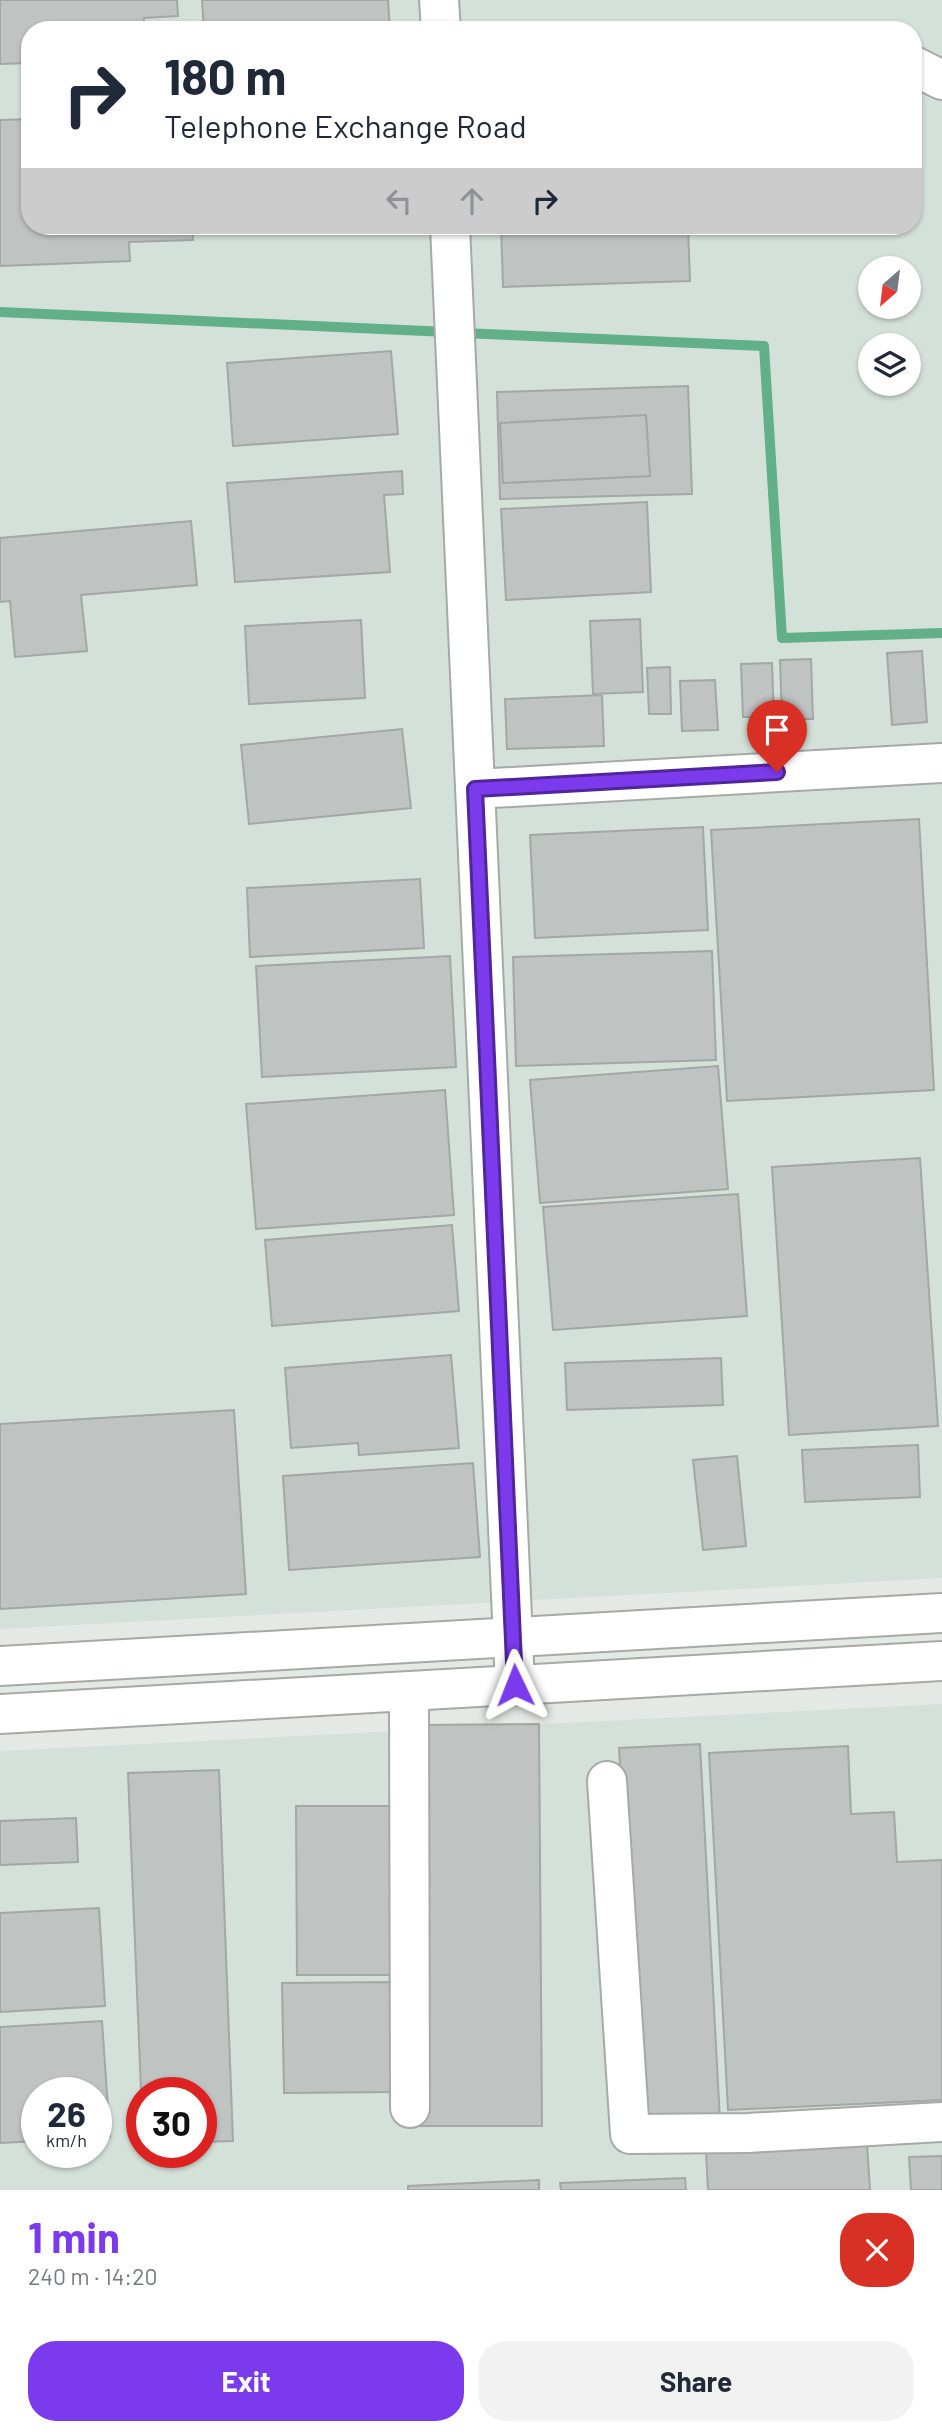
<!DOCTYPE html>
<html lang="en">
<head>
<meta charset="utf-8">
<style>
  :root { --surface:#fff; --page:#f2f2f3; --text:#1f2937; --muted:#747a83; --accent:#7c3aed }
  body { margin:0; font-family:Barlow,sans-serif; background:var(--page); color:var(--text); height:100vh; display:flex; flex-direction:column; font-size:26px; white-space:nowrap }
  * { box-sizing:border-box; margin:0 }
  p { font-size:23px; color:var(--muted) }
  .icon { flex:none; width:38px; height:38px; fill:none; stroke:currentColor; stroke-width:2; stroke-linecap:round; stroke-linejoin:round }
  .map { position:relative; height:2190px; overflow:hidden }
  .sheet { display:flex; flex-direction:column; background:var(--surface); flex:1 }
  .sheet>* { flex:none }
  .top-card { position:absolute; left:21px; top:21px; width:901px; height:214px; border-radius:28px; box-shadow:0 2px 5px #0004; background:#fff; color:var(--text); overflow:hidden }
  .needle { width:46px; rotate:208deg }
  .fabs { position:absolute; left:858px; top:256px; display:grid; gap:14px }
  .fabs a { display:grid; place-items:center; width:63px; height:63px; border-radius:50%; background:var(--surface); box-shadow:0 2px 5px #0004; font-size:35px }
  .speed { position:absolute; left:21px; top:2077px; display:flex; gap:14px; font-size:35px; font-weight:700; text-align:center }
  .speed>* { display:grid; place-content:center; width:91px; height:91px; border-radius:50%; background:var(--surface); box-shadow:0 2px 5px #0004; line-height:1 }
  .speed small { font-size:18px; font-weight:400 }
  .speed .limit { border:10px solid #d22; background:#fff; color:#111 }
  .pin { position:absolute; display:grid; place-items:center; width:60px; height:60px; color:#fff; margin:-72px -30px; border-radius:50% 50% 50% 0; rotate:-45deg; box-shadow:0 0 7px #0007 }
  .pin .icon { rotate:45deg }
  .me { position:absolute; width:77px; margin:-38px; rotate:358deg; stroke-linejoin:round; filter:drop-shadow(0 0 5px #0008) }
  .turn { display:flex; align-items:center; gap:24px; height:147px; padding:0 28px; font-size:32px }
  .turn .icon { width:91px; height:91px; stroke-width:2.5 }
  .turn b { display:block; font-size:49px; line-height:60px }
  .lanes { display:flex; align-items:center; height:66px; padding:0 28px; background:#0003; justify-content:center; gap:35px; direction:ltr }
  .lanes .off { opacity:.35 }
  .round { display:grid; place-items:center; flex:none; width:74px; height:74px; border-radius:28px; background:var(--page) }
  .summary { display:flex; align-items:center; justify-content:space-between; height:119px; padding:0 28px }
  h1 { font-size:42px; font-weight:700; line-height:52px; color:var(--accent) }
  .cta { display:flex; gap:14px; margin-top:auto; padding:14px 28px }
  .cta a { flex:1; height:80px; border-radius:28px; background:var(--accent); color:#fff; font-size:28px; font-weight:700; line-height:80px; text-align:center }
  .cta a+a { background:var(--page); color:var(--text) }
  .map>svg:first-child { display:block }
</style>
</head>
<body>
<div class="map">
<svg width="942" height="2190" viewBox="0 0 942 2190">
  <rect width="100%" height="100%" fill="#e4e9e6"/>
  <path fill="#d4e1d9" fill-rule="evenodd" d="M0,0H942V1578L0,1629ZM30,30H914V226H30ZM870,268H908V306H870ZM870,345H908V383H870Z
    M942,1704V2190H0V1751ZM37,2093H96V2152H37ZM142,2093H201V2152H142Z"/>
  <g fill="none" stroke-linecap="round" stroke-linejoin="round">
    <path stroke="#61b087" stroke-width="10" d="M0,312L447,332
      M462,333L764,346L782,638L942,633"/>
  </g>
  <path fill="#bfc3c1" stroke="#a3a7a5" stroke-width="2" d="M0,0H177L178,16L144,18V30H30V63L0,64Z
    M202,0H388L390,30H204Z
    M681,27V30H610Z
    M30,119V226H192L193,240L129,242L130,261L0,266V120Z
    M501,226H688L690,281L503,287Z
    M391,351L398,434L233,446L227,363Z
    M688,386L692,494L500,499L497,392Z
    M646,415L650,476L503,483L500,423Z
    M402,471L403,494L384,495L390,572L235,582L227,483Z
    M647,502L651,592L506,600L501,509Z
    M191,521L197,585L81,595L87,651L15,657L10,601L0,602V538Z
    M640,619L643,692L593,694L590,621Z
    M361,620L365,698L249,704L245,626Z
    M922,651L927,722L892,725L887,653Z
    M811,659L813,719H782L780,660Z
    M772,663L774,717H743L741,664Z
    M670,667L671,714H649L647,668Z
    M715,680L718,730L682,731L680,681Z
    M602,695L604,746L507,749L505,699Z
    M402,729L411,808L249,824L241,745Z
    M919,819L934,1090L727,1101L711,830Z
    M703,827L708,930L535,938L530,835Z
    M420,879L424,948L250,957L247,888Z
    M712,951L716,1060L516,1066L513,957Z
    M450,956L456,1067L262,1077L256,966Z
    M718,1066L728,1189L540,1203L530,1080Z
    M445,1090L454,1215L256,1229L246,1104Z
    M920,1158L938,1426L789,1435L772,1167Z
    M738,1194L747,1316L553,1330L543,1207Z
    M452,1225L459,1311L272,1326L265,1240Z
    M451,1355L459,1448L359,1455L358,1443L291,1448L285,1368Z
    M721,1358L723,1405L567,1410L565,1363Z
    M234,1410L246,1594L0,1609V1424Z
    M918,1445L920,1497L805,1502L802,1450Z
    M737,1456L746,1546L703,1550L693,1460Z
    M473,1463L480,1557L289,1570L283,1476Z
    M539,1724L542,2126H420L417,1725Z
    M700,1744L720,2121L640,2125L619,1748Z
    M848,1746L851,1814L894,1812L897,1862L942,1860V2100L728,2110L709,1753Z
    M219,1770L233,2141L201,2142V2093H142V2114L128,1773Z
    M296,1806H400L402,1975H297Z
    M76,1818L78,1862L0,1865V1821Z
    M99,1908L105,2006L0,2012V1913Z
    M392,1982L394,2092L284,2093L282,1983Z
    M102,2021L110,2137L96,2138V2093H37V2141L0,2143V2027Z
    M867,2144L870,2190H708L706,2151Z
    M942,2156V2190H911L909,2157Z
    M685,2178L686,2190H561L560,2183Z
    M539,2180V2190H408V2186Z"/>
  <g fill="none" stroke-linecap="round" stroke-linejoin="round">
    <g stroke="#a5aaa7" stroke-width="42">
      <path id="minor" d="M439,0L441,30
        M914,66L942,80
        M450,226L515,1685
        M475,789L942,763
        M0,1666L942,1613
        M409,1691L410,2108
        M0,1714L942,1661
        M607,1781L630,2134L748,2133L942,2122"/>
    </g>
    <use href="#minor" stroke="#fff" stroke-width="38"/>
  </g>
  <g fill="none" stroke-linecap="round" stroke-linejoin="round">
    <g stroke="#51269a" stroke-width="18">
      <path id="route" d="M515,1685L475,789L777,772"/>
    </g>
    <use href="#route" stroke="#7c3aed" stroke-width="12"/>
  </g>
</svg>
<div class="fabs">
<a><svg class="needle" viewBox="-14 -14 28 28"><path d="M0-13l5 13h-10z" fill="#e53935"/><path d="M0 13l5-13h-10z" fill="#747a83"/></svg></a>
<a><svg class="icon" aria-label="layers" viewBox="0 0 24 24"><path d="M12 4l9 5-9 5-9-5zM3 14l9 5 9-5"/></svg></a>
</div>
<div class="speed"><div>26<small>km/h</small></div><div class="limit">30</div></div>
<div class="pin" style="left:777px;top:772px;background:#d93025"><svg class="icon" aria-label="arrive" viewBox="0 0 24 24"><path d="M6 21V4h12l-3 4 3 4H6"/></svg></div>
<svg class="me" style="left:515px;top:1685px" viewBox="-20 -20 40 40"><path d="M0-17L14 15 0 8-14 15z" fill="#7c3aed" stroke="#fff" stroke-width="4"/></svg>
<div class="top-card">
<div class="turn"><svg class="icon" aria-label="right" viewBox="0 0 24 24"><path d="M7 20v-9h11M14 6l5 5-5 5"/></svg><div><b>180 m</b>Telephone Exchange Road</div></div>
<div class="lanes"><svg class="icon off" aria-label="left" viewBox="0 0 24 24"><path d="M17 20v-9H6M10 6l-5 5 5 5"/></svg><svg class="icon off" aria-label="ahead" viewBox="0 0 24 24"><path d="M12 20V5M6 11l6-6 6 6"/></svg><svg class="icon" aria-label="right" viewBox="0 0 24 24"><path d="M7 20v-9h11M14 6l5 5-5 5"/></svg></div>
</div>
</div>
<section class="sheet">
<div class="summary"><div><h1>1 min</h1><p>240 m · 14:20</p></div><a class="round" style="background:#d93025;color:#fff"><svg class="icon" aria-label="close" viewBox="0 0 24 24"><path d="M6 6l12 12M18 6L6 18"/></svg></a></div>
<div class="cta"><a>Exit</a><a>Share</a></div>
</section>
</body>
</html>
